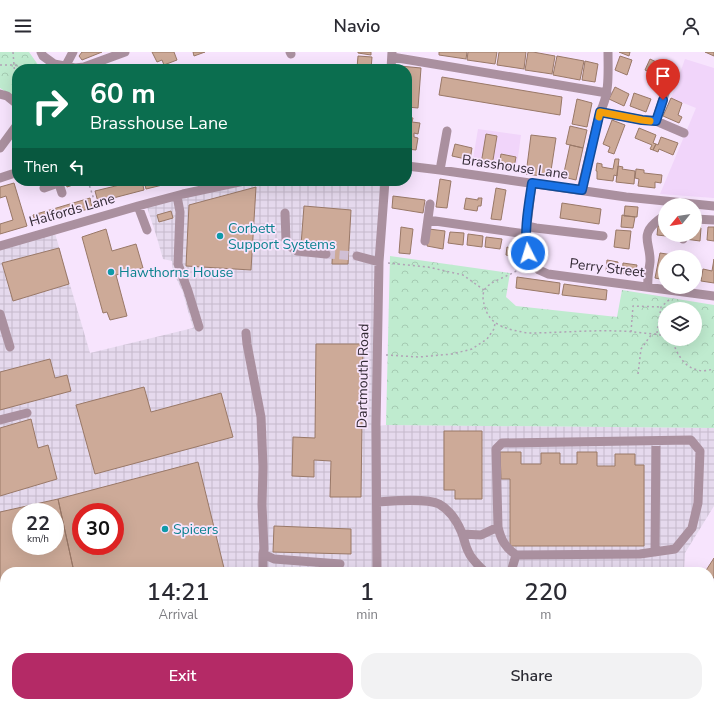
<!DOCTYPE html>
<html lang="en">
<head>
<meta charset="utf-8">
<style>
  :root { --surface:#fff; --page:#f2f2f3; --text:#2b2b33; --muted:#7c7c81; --accent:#b42a66 }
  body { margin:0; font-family:"Nunito Sans",sans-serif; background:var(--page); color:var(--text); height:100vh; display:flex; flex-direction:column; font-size:15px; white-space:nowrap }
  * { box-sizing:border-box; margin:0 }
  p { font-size:13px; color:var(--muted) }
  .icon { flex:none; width:22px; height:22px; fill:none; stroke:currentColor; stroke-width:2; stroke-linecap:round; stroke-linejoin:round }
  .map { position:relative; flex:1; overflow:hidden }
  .side { position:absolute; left:0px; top:515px; width:714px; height:140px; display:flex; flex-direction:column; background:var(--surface); border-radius:16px 16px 0 0; box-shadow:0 4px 16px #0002 }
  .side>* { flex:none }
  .guide { position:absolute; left:12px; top:12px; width:400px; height:122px; border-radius:16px; box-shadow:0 4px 16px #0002; background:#0b6e4f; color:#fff; overflow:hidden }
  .needle { width:26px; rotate:240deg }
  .fabs { position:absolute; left:658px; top:146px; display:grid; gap:8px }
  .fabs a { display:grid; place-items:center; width:44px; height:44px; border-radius:50%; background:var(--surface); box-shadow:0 4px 16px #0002; font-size:20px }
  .speed { position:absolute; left:12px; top:451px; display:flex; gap:8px; font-size:20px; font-weight:700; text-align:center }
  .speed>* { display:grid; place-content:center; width:52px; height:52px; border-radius:50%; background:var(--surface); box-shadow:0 4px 16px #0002; line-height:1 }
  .speed small { font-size:10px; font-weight:400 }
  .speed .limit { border:6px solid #d22; background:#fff; color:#111 }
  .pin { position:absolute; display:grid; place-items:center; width:34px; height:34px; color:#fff; margin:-41px -17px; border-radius:50% 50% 50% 0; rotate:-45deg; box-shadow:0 0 4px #0007 }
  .pin .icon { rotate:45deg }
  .me { position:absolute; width:44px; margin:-22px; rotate:355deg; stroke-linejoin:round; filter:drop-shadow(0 0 3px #0008) }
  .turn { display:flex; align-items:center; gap:14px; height:84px; padding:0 12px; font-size:18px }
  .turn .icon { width:52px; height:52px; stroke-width:2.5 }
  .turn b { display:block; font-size:28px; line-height:34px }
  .then { display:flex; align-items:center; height:38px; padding:0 12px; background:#0003; gap:8px; font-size:15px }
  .eta { display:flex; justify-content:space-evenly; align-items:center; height:68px; text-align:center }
  .eta b { font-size:24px; font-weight:600; line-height:28px }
  .cta { display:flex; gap:8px; margin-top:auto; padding:8px 12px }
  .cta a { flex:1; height:46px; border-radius:16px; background:var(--accent); color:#fff; font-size:16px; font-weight:600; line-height:46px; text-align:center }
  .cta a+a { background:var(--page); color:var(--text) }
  header { display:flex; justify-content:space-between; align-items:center; height:52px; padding:0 12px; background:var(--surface); font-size:18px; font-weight:600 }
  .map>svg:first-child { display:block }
</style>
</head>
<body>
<header><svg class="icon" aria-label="menu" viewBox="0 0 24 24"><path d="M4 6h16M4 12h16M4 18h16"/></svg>Navio<svg class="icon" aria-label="person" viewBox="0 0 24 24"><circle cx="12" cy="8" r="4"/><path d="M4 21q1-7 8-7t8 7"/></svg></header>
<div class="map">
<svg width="714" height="655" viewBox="0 0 714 655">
  <defs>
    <pattern id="industrial-grid" width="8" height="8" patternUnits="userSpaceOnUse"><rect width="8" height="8" fill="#e5d9ed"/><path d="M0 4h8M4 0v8" fill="none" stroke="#c5bacc"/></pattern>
    <pattern id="forest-crowns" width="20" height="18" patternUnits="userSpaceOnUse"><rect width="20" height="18" fill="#bfebcf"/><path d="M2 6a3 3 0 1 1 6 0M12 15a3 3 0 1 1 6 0" fill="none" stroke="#a5cab2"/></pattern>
  </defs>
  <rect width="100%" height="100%" fill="#f7e4fd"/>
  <path fill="#f1d5fa" d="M685,7L714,16V146L660,142L696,56L671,46Z
    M478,77L521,83L516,120L472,113Z"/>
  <path fill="url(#industrial-grid)" fill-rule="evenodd" d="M244,129H385L377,374L386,373L714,376V454L685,501L684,520H5V622L0,618V194L54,178L90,301L193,276L182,238L173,220L172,209L163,207L157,186L146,152ZM21,460H55V494H21ZM81,460H115V494H81Z
    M59,650H596L594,655H69Z"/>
  <path fill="url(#forest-crowns)" fill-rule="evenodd" d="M0,0H29L41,17H17V47L0,36Z
    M390,204L510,221L506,245L516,254L617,265L622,238L714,253V376L386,373ZM665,257H695V287H665Z"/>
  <path fill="#cdaa98" stroke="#997867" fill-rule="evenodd" d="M82,0H102L82,8L79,4Z
    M152,0H174L177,8L164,13L162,8L157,10Z
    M193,0H205L194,4Z
    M358,0H371V3L358,1Z
    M439,0H467L466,7L439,3Z
    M468,0H497L495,12L467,8Z
    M499,0H526L524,17L497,13Z
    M528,0H533L555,4L552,22L525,18Z
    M619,0H630L629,4Z
    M705,0H714V4Z
    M358,4L372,5L371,17L357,16Z
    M557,4L584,9L580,28L553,23Z
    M620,4L632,8L627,23L615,18Z
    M650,7L671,17L666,28L645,18Z
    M585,9L598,12L595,30L582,28Z
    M171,14L186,17H171Z
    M400,14L421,16L418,56L407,55V17H400Z
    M442,25L562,45L560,63L439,43Z
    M615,35L629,42L624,54L609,47Z
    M634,41L651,47L646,60L630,54Z
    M671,46L682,51L678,63L682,65L679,71L663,64Z
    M577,47L592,51L587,75L572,72Z
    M407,65L413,66L412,70L420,71L418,82L414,81V85L418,86L416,98L407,97Z
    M612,68L625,73L614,102L608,100L610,95L603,92Z
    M570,74L587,78L583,96L566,92Z
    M639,76L656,83L653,91L656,92L653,98L650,97L652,93L635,86Z
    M486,82L497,84L492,114L481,112Z
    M531,83L556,86L550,125L526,122Z
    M661,85L678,91L673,103L659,97L658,100L653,98L656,92L658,93Z
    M455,92L472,96L470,108L452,104Z
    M570,93L583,96L576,128L563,125Z
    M501,102L516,105L514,116L499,114Z
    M615,107H619L617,124L614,123L613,129L597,127V119H596L597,111L602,112V115L613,117Z
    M618,114L623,115L622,117L635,119L634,132L616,130Z
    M636,117L644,118V121L662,123L661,131L655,130V136L638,134L639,127L635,126Z
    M440,127L451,129L447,156L436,155Z
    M65,129H75L76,132L67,135Z
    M136,129H142L144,138L98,150L95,139Z
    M144,129H179L146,137Z
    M14,131L27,174L0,182V172L13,168L6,144L0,146V135Z
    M256,135L251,218L186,214L189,153Z
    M496,136L506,138L501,168L491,167Z
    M393,144L425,148L423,161L392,156Z
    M90,146L92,156L36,171L33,163Z
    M466,146L478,148V146H482L481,154H478L477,159L464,157Z
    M562,151L601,157L599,172L560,166Z
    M304,154L351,158L348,212H332L333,195L301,193Z
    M625,154L638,155L637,165L624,164Z
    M171,159L173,166L159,170L157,163Z
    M622,163L635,165L633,176L621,175Z
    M658,174H665V183H675V185L657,183Z
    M401,175L413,177L410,202L399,201Z
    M695,175L701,176L700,189L685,187L686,183H695Z
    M708,175H714V189L707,188Z
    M106,177L112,199L136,192L143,216L116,223L127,264L110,268L107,260L103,261L82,185Z
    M429,177L445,179L443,197L427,194Z
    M616,178L631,179L629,197L614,195Z
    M450,180L464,181L463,193L448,191Z
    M468,182L483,184L482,195L467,193Z
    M486,185L502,187L500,197L485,195Z
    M512,189L518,190L517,201H511L510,204L506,203L507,195L511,196Z
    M59,196L69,232L13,249L2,211Z
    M660,201L673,203V205H665V228L655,226Z
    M714,207V231L701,229L703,217L712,219Z
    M607,208L618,210L617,220L606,219Z
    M623,211L637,213L635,223L622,221Z
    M695,219L698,220L697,229L695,228Z
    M517,225L560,231L559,242L516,236Z
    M564,232L607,238L606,248L562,243Z
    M316,292H363L361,445H330L331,409L314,408V425L292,424L293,385L315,386Z
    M50,307L55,326L67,323L71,339L0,358V320Z
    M144,335L151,360L221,341L233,385L95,422L76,353Z
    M31,367L38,396L48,393L57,427L0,444V376Z
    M444,379H482V447H455V438H444Z
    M500,400H521V412H541V401H560V412H577V400H597V414H615V402H635V413H644V494H510V427H501Z
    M198,410L224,516L203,520H74L58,447ZM81,460H115V494H81Z
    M58,447L74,520H5V561L0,562V460ZM21,460H55V494H21Z
    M274,474L351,477V502L273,500Z
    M714,506V525L709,532V520H705Z
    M714,580V599L709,606V587Z
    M392,650H424V655H392Z
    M626,650H637L635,655H624Z
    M680,650H691L689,655H677Z
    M477,653L569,654V655H477Z"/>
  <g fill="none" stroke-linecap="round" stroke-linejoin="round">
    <path stroke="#d0bfd5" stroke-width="9" stroke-dasharray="9 4.5" stroke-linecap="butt" d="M326,202L357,204"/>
    <path stroke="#b1a2b6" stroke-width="1.5" stroke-dasharray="2 3" stroke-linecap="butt" d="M13,0L16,39
      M0,13H14L31,17
      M88,129L97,157
      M388,211L428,215L463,223L484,238
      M525,214C519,217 514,221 508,223C501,227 490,230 485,237C482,242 483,248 484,252C489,275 508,277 527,281C566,281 605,276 644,281C651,282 658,282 665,284
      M631,280L633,254L661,255
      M657,281L661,255L670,247
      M670,287L672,288C677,301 683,315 698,318C703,320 709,318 714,317
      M386,303L419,305L452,302L472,297L487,287L494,277L495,271
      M638,322L641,297L651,283"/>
    <path stroke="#aa909f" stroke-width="9" d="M41,0L43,4L54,12L75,16L84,15L125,0
      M290,0L291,2
      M392,5L607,41
      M65,15L73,0
      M391,17L392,0
      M0,42L7,44L17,52
      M600,60L642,68L656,69L684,81
      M656,69L666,38
      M0,96L17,73
      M407,114L440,118L626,145L714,154
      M440,118L447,79
      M0,126L12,122
      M58,129L62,141
      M532,131L526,182V194L531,210L539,218L548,222L714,244
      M44,136L58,131
      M581,138L600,60C610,41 608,20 608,0
      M177,144L180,160L178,212L181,220L188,239L199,275
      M138,154L147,178
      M285,161L286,188L291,195L297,199L326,202
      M695,167L714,168
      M428,168L526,182
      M527,174L536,176L603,184
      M683,187V183
      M425,189L430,152
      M0,194L138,154L183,142L244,129
      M357,204L379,210
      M648,235C647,226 649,219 650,210C651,193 640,184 655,171C658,168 661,165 665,164
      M0,262L10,295
      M246,281L247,292L261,365L263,415L262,453L264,497L263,502V520
      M0,368L27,361
      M691,388L700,399L698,451L692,476L675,497L640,502L516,503C505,495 501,488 498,475L496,397L502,391Z
      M377,450C392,449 426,446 439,452C450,458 457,469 462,481C464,486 465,493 468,499C471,507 479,514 485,520
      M462,482L481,483L498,475
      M655,500L656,389
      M263,502L274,507L340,512
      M377,520L376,374L379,210L385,129
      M511,520L516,503
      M709,558L714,550
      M292,650L302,655
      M178,655L181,650
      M376,655V650
      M447,655V650
      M649,655L653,650"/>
    <path stroke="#857889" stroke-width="2.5" d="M0,631L5,634
      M24,650L34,655
      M33,650L43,655"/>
  </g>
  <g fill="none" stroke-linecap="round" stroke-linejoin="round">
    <g stroke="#114b97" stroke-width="10">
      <path id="route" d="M528,201C523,183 529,151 532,131L582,138L600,60L642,68L656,69L663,48"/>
    </g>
    <use href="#route" stroke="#1a73e8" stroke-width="7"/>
    <path stroke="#f59e0b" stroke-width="7" d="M599,65L600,60L642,68L650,69"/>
  </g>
  <g fill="#0f9aa8" stroke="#f7e4fd" stroke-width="1.5">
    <circle cx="220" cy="184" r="4"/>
    <circle cx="111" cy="220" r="4"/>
    <circle cx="165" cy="477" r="4"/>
  </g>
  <g text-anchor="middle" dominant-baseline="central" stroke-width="3.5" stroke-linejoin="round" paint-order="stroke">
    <g font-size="14" fill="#332a35" stroke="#f7e4fd">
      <text transform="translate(515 115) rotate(8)">Brasshouse Lane</text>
      <text transform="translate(72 158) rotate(-16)">Halfords Lane</text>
      <text transform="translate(607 216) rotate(7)">Perry Street</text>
      <text transform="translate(363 324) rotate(-89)">Dartmouth Road</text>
    </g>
    <g font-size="14" fill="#0d838f" stroke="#f7e4fd" text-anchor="start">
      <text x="228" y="176">Corbett<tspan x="228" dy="16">Support Systems</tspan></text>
      <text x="119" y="220">Hawthorns House</text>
      <text x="173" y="477">Spicers</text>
    </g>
  </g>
</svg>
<div class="fabs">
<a><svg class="needle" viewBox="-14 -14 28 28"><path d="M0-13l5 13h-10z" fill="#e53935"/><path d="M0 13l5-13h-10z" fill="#7c7c81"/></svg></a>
<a><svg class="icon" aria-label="search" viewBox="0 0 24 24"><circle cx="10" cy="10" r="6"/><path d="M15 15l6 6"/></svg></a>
<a><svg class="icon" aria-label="layers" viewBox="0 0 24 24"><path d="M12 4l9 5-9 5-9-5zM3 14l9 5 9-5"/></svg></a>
</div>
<div class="speed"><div>22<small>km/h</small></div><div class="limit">30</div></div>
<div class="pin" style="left:663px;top:48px;background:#d93025"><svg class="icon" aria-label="arrive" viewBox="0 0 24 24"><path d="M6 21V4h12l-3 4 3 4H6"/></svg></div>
<svg class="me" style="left:528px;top:201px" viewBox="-20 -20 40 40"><circle r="17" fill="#1a73e8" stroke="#fff" stroke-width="3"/><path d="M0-11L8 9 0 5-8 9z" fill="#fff"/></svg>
<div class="guide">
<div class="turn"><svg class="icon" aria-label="right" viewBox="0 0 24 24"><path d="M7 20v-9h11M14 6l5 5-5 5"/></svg><div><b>60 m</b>Brasshouse Lane</div></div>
<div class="then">Then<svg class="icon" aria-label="left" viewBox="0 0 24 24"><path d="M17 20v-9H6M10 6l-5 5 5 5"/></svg></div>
</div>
<section class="side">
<div class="eta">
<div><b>14:21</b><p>Arrival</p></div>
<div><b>1</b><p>min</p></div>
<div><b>220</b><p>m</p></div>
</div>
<div class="cta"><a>Exit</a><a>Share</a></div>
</section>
</div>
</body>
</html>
